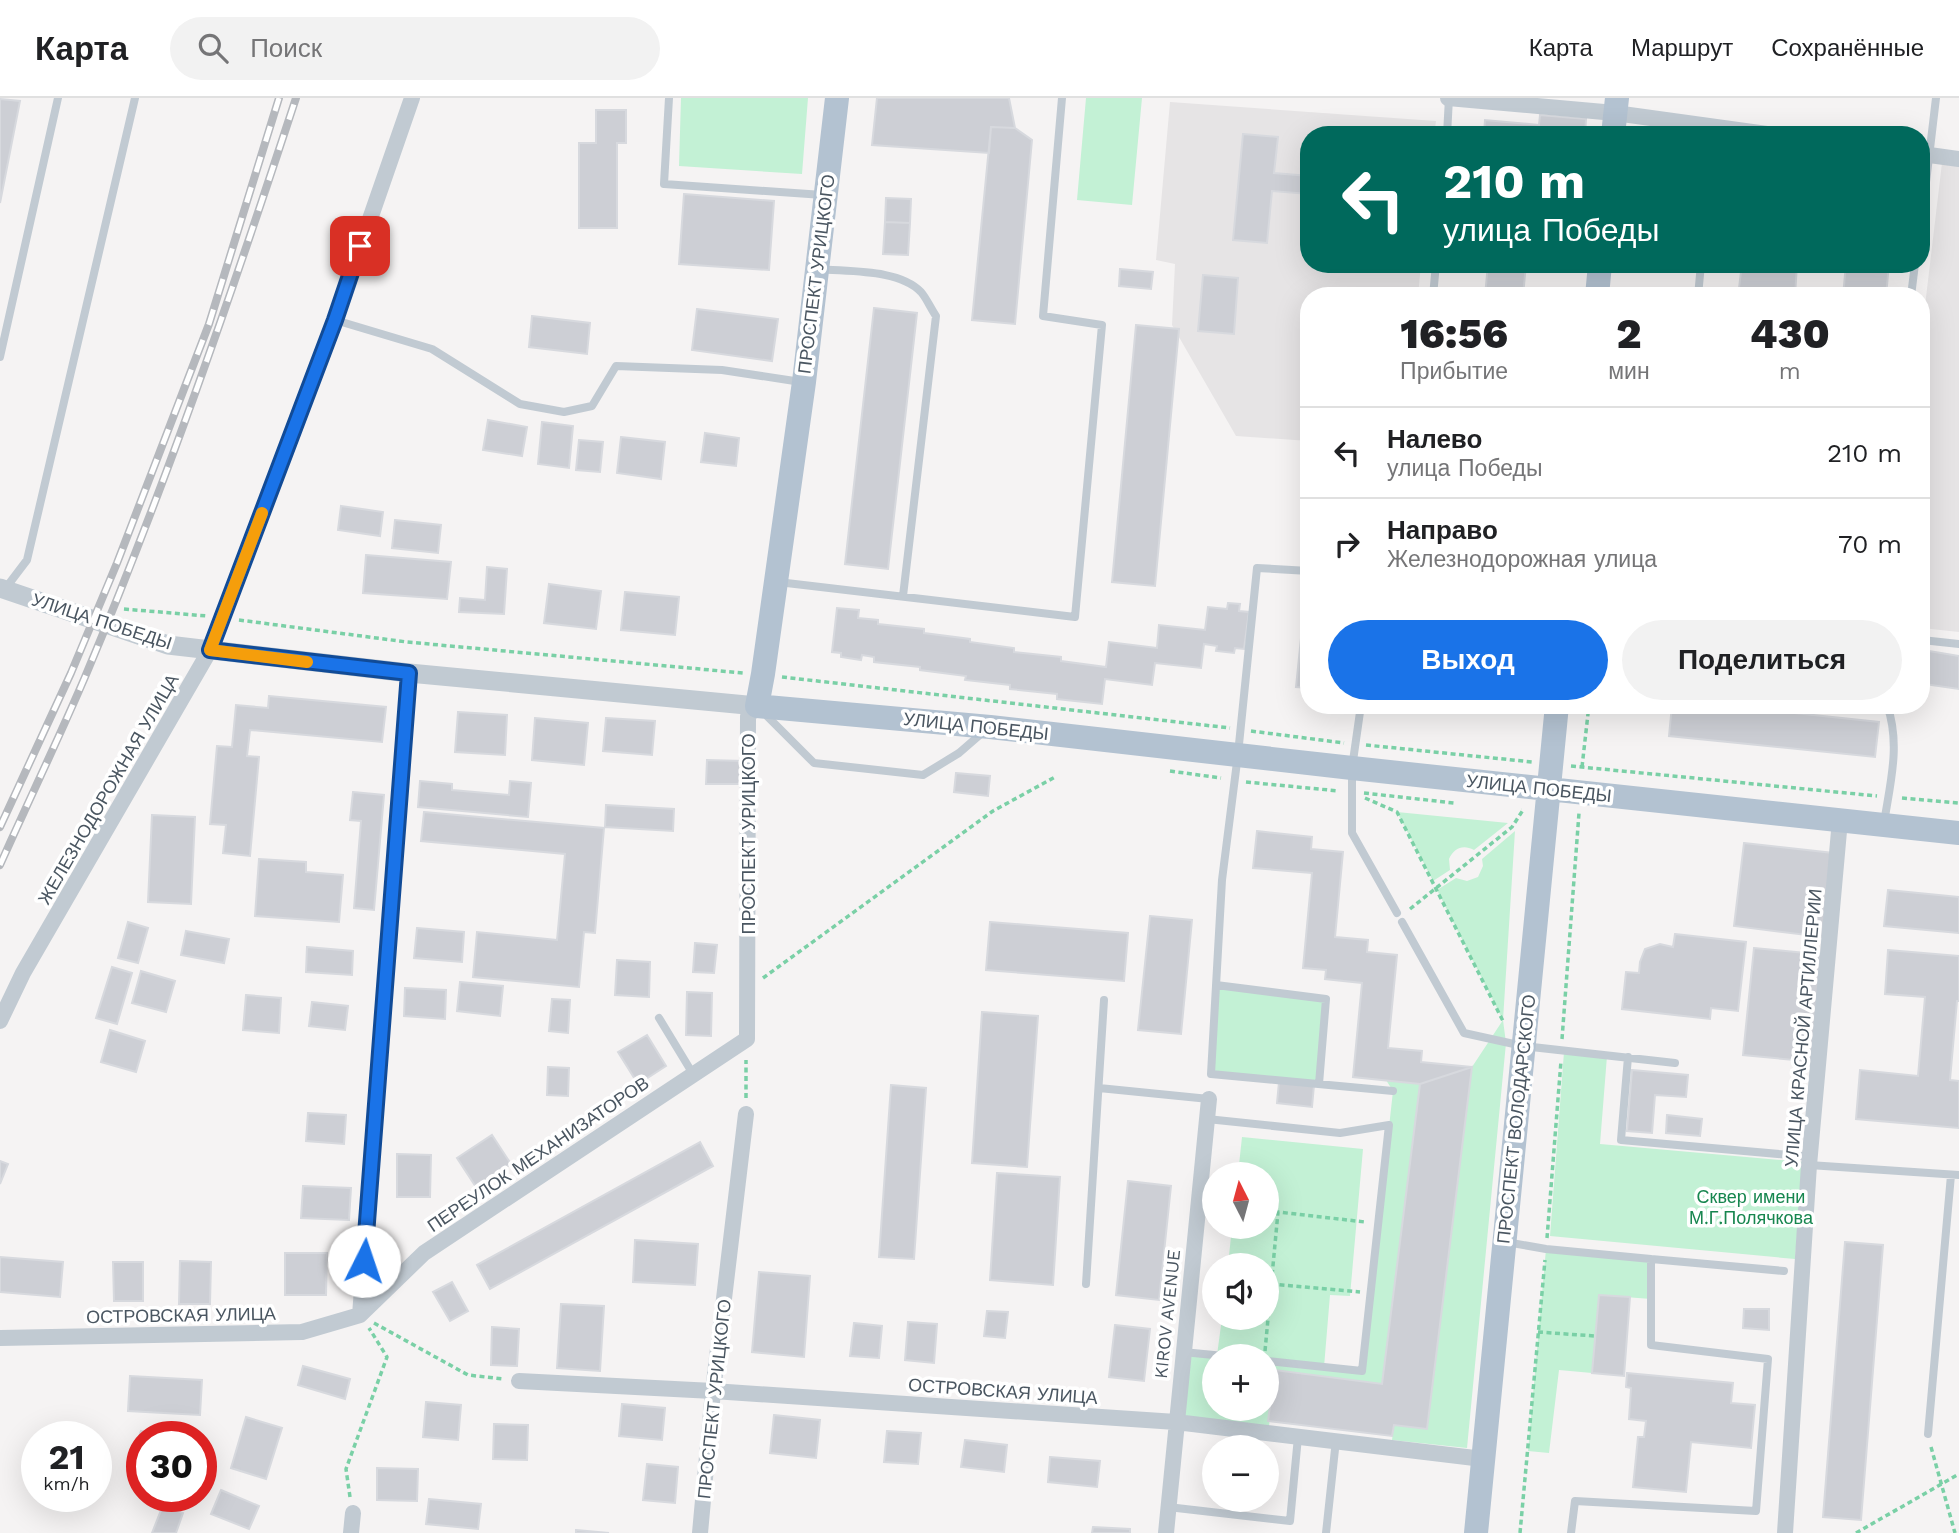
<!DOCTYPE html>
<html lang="ru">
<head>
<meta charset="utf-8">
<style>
  :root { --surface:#fff; --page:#f2f2f2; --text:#202124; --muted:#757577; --line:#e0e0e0; --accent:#1a73e8 }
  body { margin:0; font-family:"Work Sans",sans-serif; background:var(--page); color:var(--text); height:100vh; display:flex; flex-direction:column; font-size:26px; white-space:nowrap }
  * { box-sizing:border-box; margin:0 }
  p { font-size:23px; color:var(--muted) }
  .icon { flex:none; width:38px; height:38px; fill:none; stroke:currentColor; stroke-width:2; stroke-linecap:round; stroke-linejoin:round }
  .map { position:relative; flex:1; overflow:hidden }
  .side { position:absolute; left:1300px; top:189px; width:630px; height:427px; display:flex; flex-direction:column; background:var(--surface); border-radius:28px; box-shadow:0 7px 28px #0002 }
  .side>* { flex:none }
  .hud { position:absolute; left:1300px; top:28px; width:630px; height:147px; border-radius:28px; box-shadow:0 7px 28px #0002; background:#00695c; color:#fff; overflow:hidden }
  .needle { width:46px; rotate:354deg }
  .buttons { position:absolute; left:1202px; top:1064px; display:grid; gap:14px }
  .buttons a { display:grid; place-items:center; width:77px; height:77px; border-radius:50%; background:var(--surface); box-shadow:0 7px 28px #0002; font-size:35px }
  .speed { position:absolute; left:21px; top:1323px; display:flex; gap:14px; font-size:35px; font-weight:700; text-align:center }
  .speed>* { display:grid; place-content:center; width:91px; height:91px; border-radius:50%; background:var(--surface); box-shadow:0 7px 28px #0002; line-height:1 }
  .speed small { font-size:18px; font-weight:400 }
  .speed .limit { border:10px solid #d22; background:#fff; color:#111 }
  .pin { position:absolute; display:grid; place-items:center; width:60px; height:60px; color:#fff; margin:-30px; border-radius:14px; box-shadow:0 4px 10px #0006 }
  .me { position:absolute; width:77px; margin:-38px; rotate:4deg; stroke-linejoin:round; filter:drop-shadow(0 0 5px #0008) }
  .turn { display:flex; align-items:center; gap:24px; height:147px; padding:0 28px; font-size:32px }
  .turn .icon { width:91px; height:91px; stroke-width:2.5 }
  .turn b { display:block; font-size:49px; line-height:60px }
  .eta { display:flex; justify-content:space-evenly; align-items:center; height:119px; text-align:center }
  .eta b { font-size:42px; font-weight:800; line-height:49px }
  .action { display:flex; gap:14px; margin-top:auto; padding:14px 28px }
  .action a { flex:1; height:80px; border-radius:42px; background:var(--accent); color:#fff; font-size:28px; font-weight:800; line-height:80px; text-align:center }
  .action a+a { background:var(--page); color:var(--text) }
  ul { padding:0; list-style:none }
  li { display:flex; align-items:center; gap:21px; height:91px; padding:0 28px; border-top:2px solid var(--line) }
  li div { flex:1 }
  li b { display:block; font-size:26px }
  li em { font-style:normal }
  header { display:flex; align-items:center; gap:42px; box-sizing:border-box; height:98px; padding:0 35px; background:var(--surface); border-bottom:2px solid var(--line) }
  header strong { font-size:33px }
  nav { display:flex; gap:38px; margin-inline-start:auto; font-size:24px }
  .search { width:490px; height:63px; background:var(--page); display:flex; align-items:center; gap:18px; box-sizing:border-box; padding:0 24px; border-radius:38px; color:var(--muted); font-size:26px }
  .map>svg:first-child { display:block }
</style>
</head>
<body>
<header>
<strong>Карта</strong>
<div class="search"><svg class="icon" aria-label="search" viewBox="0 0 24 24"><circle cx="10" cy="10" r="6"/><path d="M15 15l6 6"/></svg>Поиск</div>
<nav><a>Карта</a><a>Маршрут</a><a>Сохранённые</a></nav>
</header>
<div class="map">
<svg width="1959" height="1435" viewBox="0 0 1959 1435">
  <rect width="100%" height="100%" fill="#f5f3f3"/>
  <path fill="#e6e4e5" d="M1170,4L1436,23L1434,37H1309V166H1421L1418,198H1309V343L1236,338L1172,227L1175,166L1156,162Z
    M1942,65L1959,68V534L1922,530V233Z"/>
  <path fill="#c3f1d5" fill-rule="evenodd" d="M681,0H808L802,76L679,68Z
    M1086,0H1142L1132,107L1077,102Z
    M1397,714L1508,725L1474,752C1463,746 1454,750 1449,761L1450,772L1433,783Z
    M1515,733L1503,922L1506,945L1467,1350L1392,1342L1394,1327L1427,1330L1472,969L1503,922L1437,792L1456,780L1467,783L1478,779L1483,768L1482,761Z
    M1216,887L1326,901L1319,986L1211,976Z
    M1564,954L1607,958L1600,1046L1803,1064L1795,1161L1550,1138Z
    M1386,982L1420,986L1382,1286L1275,1272L1269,1328L1176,1318L1183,1254L1217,1257L1222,1220H1267V1167H1228L1232,1129H1267V1076H1238L1242,1039L1363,1051L1350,1198L1330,1197L1324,1269L1362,1273L1393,993ZM1214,1258H1267V1311H1214Z
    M1546,1151L1651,1161V1201L1599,1197L1592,1275L1559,1272L1549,1355L1528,1353Z"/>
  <path fill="#cdcfd5" stroke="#d7d9de" stroke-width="2" d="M877,0H1009L1015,30L991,29L989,55L872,47Z
    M0,1L20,3L0,105Z
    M596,12H626V45H617V130H579V45H596Z
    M1540,17L1586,21L1585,37H1484L1485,22L1539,27Z
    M991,29L1015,30L1032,42L1015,226L972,222Z
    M1243,36L1278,39L1274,75L1309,78V96L1272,93L1267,145L1233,142Z
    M684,96L774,103L769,172L679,166Z
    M886,100L911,101L910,125L885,124Z
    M885,124L910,125L908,157L883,156Z
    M1488,166H1526L1523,198H1485Z
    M1742,166H1797L1795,198H1738Z
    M1846,166H1889L1886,198H1843Z
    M1120,171L1153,174L1151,191L1119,188Z
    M1203,177L1238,180L1234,236L1198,233Z
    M874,210L917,215L888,471L845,466Z
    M697,211L778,221L772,263L692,252Z
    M532,218L590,225L587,256L529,249Z
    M1136,227L1179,231L1155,488L1112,484Z
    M488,322L527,329L522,358L483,352Z
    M542,324L573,328L569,370L538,366Z
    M705,335L739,340L736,368L701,364Z
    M621,339L665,344L661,381L617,375Z
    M579,342L603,344L600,374L576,372Z
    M341,408L383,414L380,438L338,432Z
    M395,422L441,427L438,455L392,450Z
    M366,457L451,464L447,501L363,495Z
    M487,469L507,471L504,516L459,514L460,500L485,502Z
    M549,486L601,493L596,531L544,525Z
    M625,494L679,499L675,537L621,532Z
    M1228,505L1240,506L1239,513L1249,514L1244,551L1235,550L1234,555L1216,553L1217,548L1204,546L1201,570L1155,565L1152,587L1105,581L1102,606L1057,601V596L1010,591V587L965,582L966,578L920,572V569L874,564V559L862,557L861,562L841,559V555L832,554L837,510L859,512L858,520L878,522V526L924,531V535L970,541V544L1014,550V554L1061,559V563L1106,569L1109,544L1157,550L1159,527L1205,532L1208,509L1227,511Z
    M1301,540L1309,541V590L1296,589Z
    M1929,553L1959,558V591L1924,586Z
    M269,598L386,609L382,644L250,632L247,658L259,659L250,758L223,755L226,727L210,726L217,648L232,649L236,607L268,610Z
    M1672,607H1719L1879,624L1875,659L1669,638Z
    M458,614L507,617L505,657L455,654Z
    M535,620L588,625L584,667L532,662Z
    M606,620L655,623L652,657L603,653Z
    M707,662L743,663V686H706Z
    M956,675L990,678L988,698L954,694Z
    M420,683L452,686V692L509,697L510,683L531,685L528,719L418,709Z
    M353,694L384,697L374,812L354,810L361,723L350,722Z
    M606,707L674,711L673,733L605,729Z
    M424,714L604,730L595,835L584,834L579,889L473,879L477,834L557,842L565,756L421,743Z
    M152,717L195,719L191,806L148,804Z
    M1257,733L1312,739L1311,751L1343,754L1335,839L1368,842L1367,854L1397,857L1388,950L1422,953L1421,964L1472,969L1420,986L1353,979L1362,885L1325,881L1326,872L1303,870L1312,775L1253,770Z
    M1744,745L1833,755L1823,839L1734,828Z
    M259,761L306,764V774L343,777L339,824L255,818Z
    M1888,792L1959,799V835L1884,828Z
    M1150,818L1192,822L1181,936L1138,932Z
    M128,824L148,830L138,865L118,860Z
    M990,824L1128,835L1124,883L986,872Z
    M417,830L464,834L462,864L414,860Z
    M186,833L229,841L224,865L181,857Z
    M1675,836L1746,844L1738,913L1711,910L1710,921L1622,911L1626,874L1639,875L1640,864L1645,851L1660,846L1673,849Z
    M695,845L717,847L714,875L693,874Z
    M307,849L353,853L352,877L306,874Z
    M1754,850L1826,857L1815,964L1743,957Z
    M1888,852L1959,858V903H1957L1950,982L1959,983V1030L1856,1021L1860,972L1918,978L1925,899L1885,896Z
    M617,862L650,864L649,899L615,897Z
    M112,869L132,875L117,926L96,920Z
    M141,873L175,883L166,914L132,905Z
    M460,884L503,888L500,918L457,913Z
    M405,890L446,892L445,921L404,918Z
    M687,894L712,895L711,938L686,937Z
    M246,897L281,900L279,935L243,932Z
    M552,901L570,902L568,935L549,933Z
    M312,904L348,908L345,932L309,928Z
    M982,914L1038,918L1027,1069L972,1065Z
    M110,932L145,943L136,974L101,964Z
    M647,937L666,968L638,986L618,954Z
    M548,969L569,970L568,998L547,997Z
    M1472,969L1427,1331L1394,1327L1392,1338L1268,1323L1275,1272L1382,1286L1420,986Z
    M1632,972L1688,977L1686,999L1655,997L1652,1035L1627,1033Z
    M1279,984L1314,987L1312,1009L1277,1005Z
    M891,987L926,990L914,1161L879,1159Z
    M308,1015L346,1017L344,1046L306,1043Z
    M1667,1017L1702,1021L1700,1038L1666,1035Z
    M492,1037L511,1066L476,1089L457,1060Z
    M700,1044L713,1068L490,1191L477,1167Z
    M397,1056L431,1057L430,1099H397Z
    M0,1063L8,1066L0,1086Z
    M997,1075L1060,1079L1053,1187L990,1182Z
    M1128,1083L1171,1088L1159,1202L1116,1197Z
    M303,1088L351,1090L349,1122L301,1120Z
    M635,1142L698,1146L695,1187L633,1184Z
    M1845,1144L1883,1147L1861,1422L1823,1419Z
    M285,1155H327L326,1197H285Z
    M0,1159L63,1164L60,1199L0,1194Z
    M180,1163L211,1164L210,1206H179Z
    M113,1164H143V1203H114Z
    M759,1174L810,1178L804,1259L752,1254Z
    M452,1184L468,1213L450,1223L433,1194Z
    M1599,1197L1630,1199L1624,1278L1592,1275Z
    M561,1206L604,1208L600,1273L557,1270Z
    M1744,1211H1769V1232L1743,1230Z
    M987,1213L1008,1214L1005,1240L984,1238Z
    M908,1224L937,1226L934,1265L905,1262Z
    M854,1225L882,1228L879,1260L850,1258Z
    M1115,1227L1150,1231L1144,1283L1109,1279Z
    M492,1229L519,1231L517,1268L491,1267Z
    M303,1268L350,1281L345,1301L298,1287Z
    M1627,1275L1733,1285L1731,1305L1755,1307L1751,1350L1691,1344L1686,1394L1633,1389L1638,1339H1644L1646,1323L1629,1321L1631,1290L1626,1289Z
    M130,1278L202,1282L200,1317L128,1313Z
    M426,1304L461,1307L458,1342L423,1339Z
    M622,1306L665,1310L662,1342L619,1338Z
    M774,1317L820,1322L816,1360L770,1355Z
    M246,1319L282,1330L266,1381L231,1370Z
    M494,1326L528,1327L527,1362L493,1361Z
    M141,1333L159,1339H142V1369L130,1365Z
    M887,1333L921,1335L918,1366L884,1364Z
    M965,1342L1007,1347L1004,1374L961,1369Z
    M201,1353L209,1355L201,1377Z
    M1050,1359L1100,1363L1097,1389L1048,1384Z
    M647,1366L678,1369L675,1405L643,1402Z
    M377,1370L418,1371L417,1403L377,1402Z
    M221,1392L259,1408L249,1431L211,1416Z
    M429,1401L481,1406L478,1431L426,1426Z
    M163,1407L183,1415L176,1435H152Z
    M1093,1429L1130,1431V1435H1092Z
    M576,1432L609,1435H576Z"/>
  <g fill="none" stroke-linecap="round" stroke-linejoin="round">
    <path stroke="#7ad0a6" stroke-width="3.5" stroke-dasharray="5 3.5" stroke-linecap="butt" d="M124,511L207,518
      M239,522L407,544L743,575
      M782,579L1230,630
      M1251,633L1344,645
      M1366,647L1532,664
      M1571,668L1877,698
      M1582,669L1589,607
      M1170,673L1221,680
      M1246,684L1339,693
      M1364,695L1454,705
      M1365,700L1397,714L1504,925
      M1902,700L1959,705
      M1410,811L1512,729L1523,712H1521
      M763,880L993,713L1055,679
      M1562,941L1579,715
      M746,1000V962
      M1738,1108H1745
      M1547,1140L1561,963
      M1271,1186L1360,1194
      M374,1225L468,1277L503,1281
      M1538,1234L1595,1238
      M1265,1253L1278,1114L1365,1124
      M1931,1349L1955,1435
      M350,1399L346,1371L387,1259L369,1230
      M1520,1435L1545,1162
      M1856,1435L1959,1376"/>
    <path stroke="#c1cad2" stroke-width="8" d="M669,0L664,86L823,97
      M1447,37L1449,0
      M1922,118L1936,0
      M819,171C849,174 899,171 921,194C927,201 931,211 936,218L903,498
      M1433,198L1436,166
      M1698,198L1701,166
      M1911,198L1915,166
      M335,222L432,251L520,306L564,314L592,308L616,268L722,272L801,284
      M0,259L58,0
      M1309,473L1257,470L1238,656L1222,782L1211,976L1393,993
      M778,484L1075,519L1102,227L1043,218L1062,0
      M5,491L27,462L135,0
      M1922,542L1959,546
      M1361,607L1352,670V735L1397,815
      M764,615L814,665L923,677L959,655L982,635
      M1884,725C1890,686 1901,646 1887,607
      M1402,824L1464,935L1523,948L1675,965
      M1216,887L1326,901L1319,986
      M659,920L693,976
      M1628,959L1621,1042L1801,1058
      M1099,990L1209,1001
      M1207,1021L1340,1035L1389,1027L1362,1273L1267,1263
      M1809,1067L1959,1077
      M1506,1144L1546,1151L1651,1161V1247L1768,1261L1756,1413L1575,1403L1571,1435
      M1651,1161L1784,1173
      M1086,1186L1104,902
      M1183,1254L1224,1258
      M1928,1336L1951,1077
      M1168,1409L1290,1423L1298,1339
      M1326,1435L1336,1342"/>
    <path stroke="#c1cad2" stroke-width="16" d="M1448,0L1615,15L1774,37
      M1922,56L1959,61
      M0,923L23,875L210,552L335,222L412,0
      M360,1217L409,575
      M0,1240L302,1234L360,1217L424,1155L747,941L748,618L757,608
      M519,1283L713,1293L1176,1324L1483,1361
      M351,1435L353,1415
      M700,1435L713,1293L746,1016
      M1166,1435L1209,1001
      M1785,1435L1809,1067L1840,722"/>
    <path stroke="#c1cad2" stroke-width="19" d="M0,490L168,547L409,575L757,608"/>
    <path stroke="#b3c2d1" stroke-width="24" d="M837,0L804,284L763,576L757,608L990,629L1352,670L1959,735
      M1613,37L1617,0
      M1597,198L1600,166
      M1476,1435L1557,607"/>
    <g stroke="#b5b8bd" stroke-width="8">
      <path id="rail" d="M0,729L71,575L117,465L194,265L209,226L279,0
        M0,767C28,704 58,642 85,579C165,389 232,195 296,0"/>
    </g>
    <use href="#rail" stroke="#fff" stroke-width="5" stroke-dasharray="16" stroke-linecap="butt"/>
  </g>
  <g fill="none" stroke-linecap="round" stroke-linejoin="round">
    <g stroke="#114b97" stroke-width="18">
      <path id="route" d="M360,148L335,222L210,552L409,575L364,1163"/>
    </g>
    <use href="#route" stroke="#1a73e8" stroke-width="12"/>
    <path stroke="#f59e0b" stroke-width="12" d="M262,415L210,552L307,564"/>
  </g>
  <g text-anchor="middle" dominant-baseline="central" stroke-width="7" stroke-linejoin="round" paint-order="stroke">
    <g font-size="18" fill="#4a5661" stroke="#fff">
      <text transform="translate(816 176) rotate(-83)">ПРОСПЕКТ УРИЦКОГО</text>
      <text transform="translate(102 523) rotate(18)">УЛИЦА ПОБЕДЫ</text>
      <text transform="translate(976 628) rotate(6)">УЛИЦА ПОБЕДЫ</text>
      <text transform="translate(1539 690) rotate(6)">УЛИЦА ПОБЕДЫ</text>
      <text transform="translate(108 691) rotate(-60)">ЖЕЛЕЗНОДОРОЖНАЯ УЛИЦА</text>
      <text transform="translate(748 736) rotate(-90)">ПРОСПЕКТ УРИЦКОГО</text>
      <text transform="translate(1803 930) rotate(-85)">УЛИЦА КРАСНОЙ АРТИЛЛЕРИИ</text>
      <text transform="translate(1516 1021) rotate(-84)">ПРОСПЕКТ ВОЛОДАРСКОГО</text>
      <text transform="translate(538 1056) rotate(-34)">ПЕРЕУЛОК МЕХАНИЗАТОРОВ</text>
      <text transform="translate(1167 1216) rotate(-84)">KIROV AVENUE</text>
      <text transform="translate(181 1217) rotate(-1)">ОСТРОВСКАЯ УЛИЦА</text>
      <text transform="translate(1003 1293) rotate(4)">ОСТРОВСКАЯ УЛИЦА</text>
      <text transform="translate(714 1301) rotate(-84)">ПРОСПЕКТ УРИЦКОГО</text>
    </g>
    <g font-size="18" fill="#17864f" stroke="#fff">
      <text x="1751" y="1098">Сквер имени<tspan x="1751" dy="21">М.Г.Полячкова</tspan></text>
    </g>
  </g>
</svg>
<div class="buttons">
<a><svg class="needle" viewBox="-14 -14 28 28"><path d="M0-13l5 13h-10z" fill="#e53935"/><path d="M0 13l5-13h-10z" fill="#757577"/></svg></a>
<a><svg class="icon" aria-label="sound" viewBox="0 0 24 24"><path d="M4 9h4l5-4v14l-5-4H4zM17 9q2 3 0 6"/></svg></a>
<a>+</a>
<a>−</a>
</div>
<div class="speed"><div>21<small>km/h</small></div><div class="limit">30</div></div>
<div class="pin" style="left:360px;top:148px;background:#d93025"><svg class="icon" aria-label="arrive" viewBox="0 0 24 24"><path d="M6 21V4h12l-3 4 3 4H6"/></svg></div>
<svg class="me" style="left:364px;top:1163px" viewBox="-20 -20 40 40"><circle r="19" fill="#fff"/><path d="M0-13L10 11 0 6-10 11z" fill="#1a73e8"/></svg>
<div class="hud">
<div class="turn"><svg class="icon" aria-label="left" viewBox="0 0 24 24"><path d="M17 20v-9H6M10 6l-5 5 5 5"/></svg><div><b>210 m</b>улица Победы</div></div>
</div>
<section class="side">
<div class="eta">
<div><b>16:56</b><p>Прибытие</p></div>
<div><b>2</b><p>мин</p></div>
<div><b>430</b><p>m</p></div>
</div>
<ul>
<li><svg class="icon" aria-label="left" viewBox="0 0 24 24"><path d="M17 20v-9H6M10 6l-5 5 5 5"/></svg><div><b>Налево</b><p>улица Победы</p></div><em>210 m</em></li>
<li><svg class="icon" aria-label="right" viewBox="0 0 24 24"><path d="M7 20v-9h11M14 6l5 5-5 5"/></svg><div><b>Направо</b><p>Железнодорожная улица</p></div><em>70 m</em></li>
</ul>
<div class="action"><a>Выход</a><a>Поделиться</a></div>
</section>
</div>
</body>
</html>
